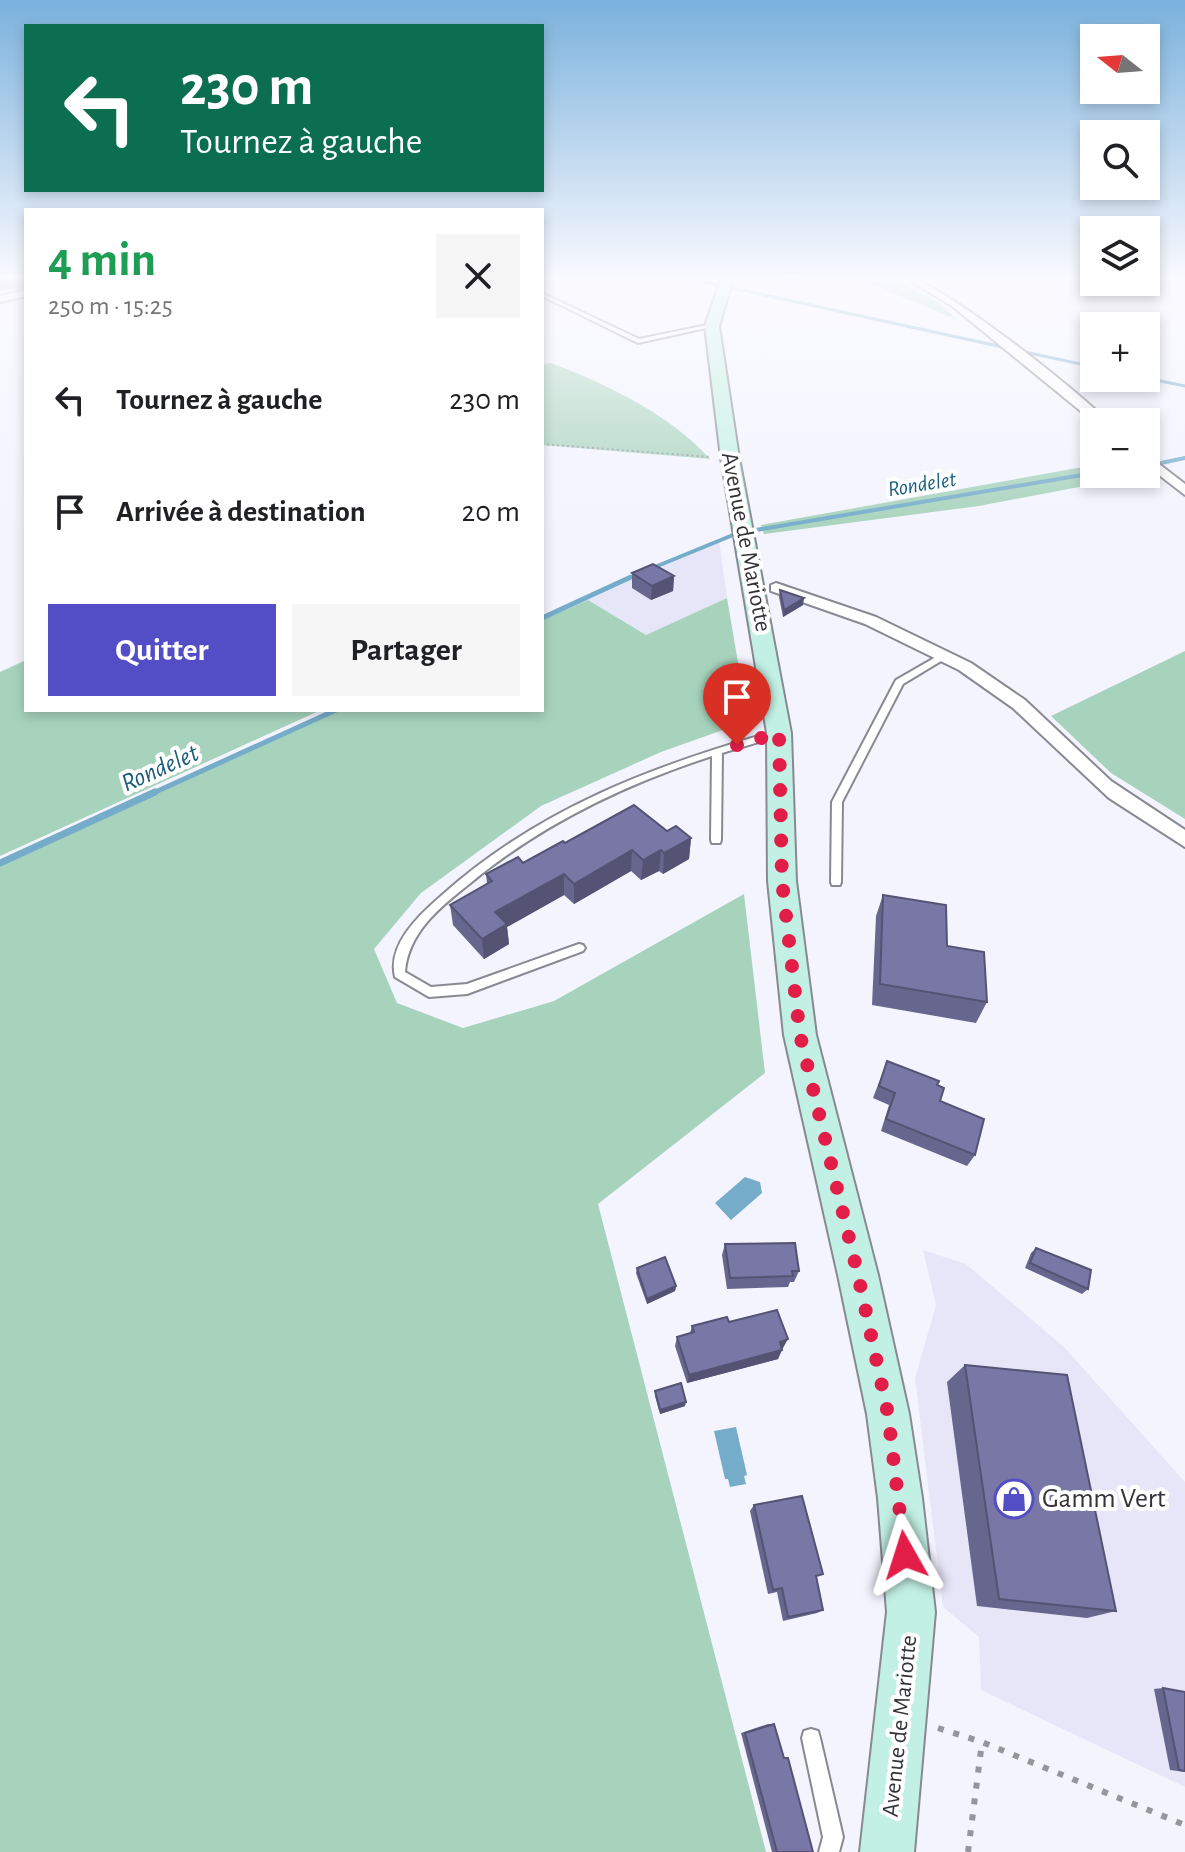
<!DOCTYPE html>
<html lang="fr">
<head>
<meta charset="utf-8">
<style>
  :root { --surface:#fff; --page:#f6f6f6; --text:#202124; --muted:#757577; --accent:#534ec5 }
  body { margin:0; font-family:"Alegreya Sans",sans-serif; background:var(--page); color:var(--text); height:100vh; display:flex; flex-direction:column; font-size:30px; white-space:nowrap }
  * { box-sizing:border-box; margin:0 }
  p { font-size:26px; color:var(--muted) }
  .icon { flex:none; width:44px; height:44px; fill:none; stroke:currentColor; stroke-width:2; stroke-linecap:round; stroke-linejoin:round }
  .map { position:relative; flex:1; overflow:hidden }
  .drawer { position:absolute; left:24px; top:208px; width:520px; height:504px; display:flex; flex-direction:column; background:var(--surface); border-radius:0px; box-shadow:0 4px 12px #0003 }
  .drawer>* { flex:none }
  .guide { position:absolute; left:24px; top:24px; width:520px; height:168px; border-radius:0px; box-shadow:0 4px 12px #0003; background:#0b6e4f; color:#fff; overflow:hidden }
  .needle { width:52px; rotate:287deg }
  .buttons { position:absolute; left:1080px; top:24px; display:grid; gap:16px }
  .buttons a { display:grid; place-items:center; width:80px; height:80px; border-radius:0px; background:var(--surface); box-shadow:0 4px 12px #0003; font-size:40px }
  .pin { position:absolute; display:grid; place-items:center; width:68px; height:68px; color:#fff; margin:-82px -34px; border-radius:50% 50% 50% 0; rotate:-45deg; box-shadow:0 0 8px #0007 }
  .pin .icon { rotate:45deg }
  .me { position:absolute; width:88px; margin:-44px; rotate:354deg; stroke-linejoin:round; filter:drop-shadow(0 0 6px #0008) }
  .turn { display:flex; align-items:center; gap:28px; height:168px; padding:0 24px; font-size:36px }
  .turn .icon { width:104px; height:104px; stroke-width:2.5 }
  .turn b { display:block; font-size:56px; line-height:68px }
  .round { display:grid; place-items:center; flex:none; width:84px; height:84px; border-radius:0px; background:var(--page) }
  .summary { display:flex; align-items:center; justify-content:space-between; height:136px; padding:0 24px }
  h1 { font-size:48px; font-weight:600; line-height:60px; color:#1e9e55 }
  .cta { display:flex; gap:16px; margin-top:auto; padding:16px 24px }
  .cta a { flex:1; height:92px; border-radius:0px; background:var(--accent); color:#fff; font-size:32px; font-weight:600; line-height:92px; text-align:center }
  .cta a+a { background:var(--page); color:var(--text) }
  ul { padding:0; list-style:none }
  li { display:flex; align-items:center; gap:24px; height:112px; padding:0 24px }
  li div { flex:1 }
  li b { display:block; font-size:30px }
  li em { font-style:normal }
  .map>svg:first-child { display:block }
</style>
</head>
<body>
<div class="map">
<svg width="1185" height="1852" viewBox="0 0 1185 1852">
  <rect width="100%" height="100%" fill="#f4f4ff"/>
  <path fill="#e6e6f8" d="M719,540L727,598L646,635L588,600Z
    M923,1250L966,1264L1064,1347L1185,1482V1787L981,1690L979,1637L943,1607L915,1378L936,1305Z"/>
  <path fill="#a7d3bc" d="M851,276H889L940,304L956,319Z
    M551,363C606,384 670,414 710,459L542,445V365Z
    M1094,465V474L1142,475L979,506L764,534L761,525Z
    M727,598L748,721L661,752L541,806L421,893L374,949L397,1003L463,1028L554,1001L744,894L765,1073L598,1204L766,1852H0V865L336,710H542V620L588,600L646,635Z
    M1185,651V819L1111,773L1051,716Z
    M26,660V710H321L0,856V672Z"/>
  <path fill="#75acc9" d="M745,1177L760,1182L762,1193L731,1220L715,1203Z
    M736,1427L747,1475L744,1476L746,1484L730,1487L728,1479H725L714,1431Z"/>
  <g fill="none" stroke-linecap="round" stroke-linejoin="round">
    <path stroke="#75acc9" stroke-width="3" d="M678,276L1094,367
      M1146,378L1185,386"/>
    <path stroke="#75acc9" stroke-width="4" d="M1161,463L1185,458
      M756,530L1094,473
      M650,569L733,535
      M627,579L639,574"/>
    <path stroke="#75acc9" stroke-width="5" d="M542,618L631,577
      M151,794L336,710"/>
    <path stroke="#75acc9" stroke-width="7" d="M0,863L155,792"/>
    <g stroke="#898992" stroke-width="4">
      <path id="lane" d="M542,293L639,339L712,324L715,326L638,343L542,296Z
        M943,653L946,654V658L903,684L842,802L841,882L840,885H832L831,882L832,802L896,680Z
        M779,730L782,731V735L722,753L721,840L720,843H712L711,840L712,756C623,785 540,825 468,885C439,908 408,933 405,972L431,987L467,984L579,944L583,945L585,948L583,951L467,994L429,997L395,977C387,945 419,915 441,896C539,808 655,765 779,730Z
        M811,1729L818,1731L820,1738L843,1837L839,1852H819L823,1837L802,1738L804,1731Z"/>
    </g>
    <g stroke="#898992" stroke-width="4">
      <path id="street" d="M902,276C934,276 1082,394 1108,422H1094L952,306Z
        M26,290V296L0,302V296Z
        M1146,454L1185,484V495L1146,465Z
        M776,583L876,617L971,663L1025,700L1111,781L1185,830V847L1109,798L1013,708L959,670L865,624L771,591V585Z"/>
    </g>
    <g stroke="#898992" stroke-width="4">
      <path id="secondary" d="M722,276H734L719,326L739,458L791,733L796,881L816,1035L878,1275L909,1414L922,1498L935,1612L914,1852H860L887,1612L878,1498L867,1414L838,1275L784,1035L768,881L767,733L721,458L705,326Z"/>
    </g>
    <path stroke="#95959d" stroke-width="2" stroke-dasharray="2 3" stroke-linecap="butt" d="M542,444L711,457"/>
    <path stroke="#95959d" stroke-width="6" stroke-dasharray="6 10" stroke-linecap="butt" d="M938,1728L982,1742L1185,1825
      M968,1852L982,1742"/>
    <use href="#lane" fill="#fff" fill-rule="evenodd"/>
    <use href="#street" fill="#fff" fill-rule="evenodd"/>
    <use href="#secondary" fill="#c2f0e4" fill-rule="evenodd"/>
  </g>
  <path fill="#67668f" d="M769,276H808L791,283Z
    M632,573L674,576L673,591L651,600L632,588Z
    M780,590L803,605L783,617L779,597Z
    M667,831L691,838L689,859L663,874L659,871L641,880L631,871L574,904L564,895L507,927L509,944L484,959L453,925L450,905L487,884L486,874L523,863L565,843Z
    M883,895L947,946L987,1002L976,1023L872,1005L876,916Z
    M887,1061L937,1085L940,1101L975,1155L967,1166L881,1131L889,1105L873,1098Z
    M725,1244L799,1271L794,1282H790L788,1287L727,1289L722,1255Z
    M1036,1248L1088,1289L1082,1294L1025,1268L1031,1253Z
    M637,1268L676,1286L675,1291L647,1304L636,1273Z
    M729,1322L783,1348L782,1349L778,1359L687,1383L675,1346L677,1337L690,1333L692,1326Z
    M965,1365L1116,1611L1087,1618L977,1606L947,1382Z
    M655,1391L685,1406L660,1414L655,1396Z
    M754,1505L817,1578L823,1610L817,1613L783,1621L777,1592L768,1594L750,1511Z
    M1163,1688L1185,1692V1772L1170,1770L1154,1689Z
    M768,1724H774L783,1757L788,1758L813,1852H772L741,1733Z"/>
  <path fill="#545374" d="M796,276H808L791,283V278Z
    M26,278V288L0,290V280Z
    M674,576L673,591L651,600L652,586Z
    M804,598L803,605L783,617L784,610Z
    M691,838L689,859L663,874L664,853Z
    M632,850L631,871L574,904V884Z
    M661,850L659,871L641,880L643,860Z
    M564,874V895L507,927L509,944L484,959L482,939L495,912Z
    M676,1286L675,1291L647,1304V1299Z
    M788,1339L783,1348L775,1351L780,1342Z
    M782,1350L778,1359L687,1383L689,1375Z
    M686,1402L685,1406L660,1414V1410Z"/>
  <path fill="#7877a6" stroke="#545374" stroke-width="2" d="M0,276H26V278L0,280Z
    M653,564L674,576L652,586L632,573Z
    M780,590L804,598L784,610Z
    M634,805L667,831L676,826L691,838L664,853L661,850L643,860L632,850L574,884L564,874L495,912L507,924L482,939L450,905L492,881L486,874L518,857L523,863L563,841L565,843Z
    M883,895L946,905L947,946L984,952L987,1002L880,984Z
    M887,1061L939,1081L937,1085L944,1088L940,1101L984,1119L975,1155L886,1119L895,1093L879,1086Z
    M795,1243L799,1271H792L793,1276L730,1278L725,1244Z
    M1036,1248L1091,1270L1088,1289L1030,1263Z
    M665,1257L676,1286L647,1299L637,1268Z
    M777,1310L788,1339L780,1342L782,1350L689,1375L677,1337L694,1332L692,1326L727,1317L729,1322Z
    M965,1365L1067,1375L1116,1611L999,1599Z
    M681,1383L686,1402L660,1410L655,1391Z
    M802,1496L823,1574L816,1576L823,1610L788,1617L782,1588L773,1590L754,1505Z
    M1163,1688L1185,1692V1771L1179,1770Z
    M774,1724L784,1758H788L813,1852H777L745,1733Z"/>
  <linearGradient id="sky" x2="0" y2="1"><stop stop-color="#7ab1dc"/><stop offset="0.52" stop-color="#fafaff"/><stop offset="1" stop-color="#fafaff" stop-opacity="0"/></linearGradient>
  <rect width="1185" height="535" fill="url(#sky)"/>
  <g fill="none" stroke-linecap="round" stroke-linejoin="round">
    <path stroke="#e11d48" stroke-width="14" stroke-dasharray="0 25.2" d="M737,745L779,733L782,881L800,1035L858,1275L888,1414L905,1555"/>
  </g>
  <defs>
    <g id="shop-ring" transform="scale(2)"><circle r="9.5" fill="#fff" stroke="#534ec5" stroke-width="1.5"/><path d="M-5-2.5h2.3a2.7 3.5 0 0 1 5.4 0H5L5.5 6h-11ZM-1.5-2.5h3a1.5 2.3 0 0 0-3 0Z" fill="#534ec5"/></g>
  </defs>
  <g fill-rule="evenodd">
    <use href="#shop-ring" x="1014" y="1499"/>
  </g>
  <g text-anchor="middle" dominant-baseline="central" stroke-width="8" stroke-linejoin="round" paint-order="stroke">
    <g font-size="22" font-style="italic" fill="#195d7b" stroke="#fff">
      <text transform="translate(922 484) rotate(-9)">Rondelet</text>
    </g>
    <g font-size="24" fill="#343438" stroke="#fff">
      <text transform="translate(746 542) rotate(79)">Avenue de Mariotte</text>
      <text transform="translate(900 1726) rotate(-84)">Avenue de Mariotte</text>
    </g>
    <g font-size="26" font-style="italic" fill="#195d7b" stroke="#fff">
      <text transform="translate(160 768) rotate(-24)">Rondelet</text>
    </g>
    <g font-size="28" fill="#343438" stroke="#fff" text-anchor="start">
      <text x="1042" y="1499">Gamm Vert</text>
    </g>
  </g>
</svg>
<div class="buttons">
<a><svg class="needle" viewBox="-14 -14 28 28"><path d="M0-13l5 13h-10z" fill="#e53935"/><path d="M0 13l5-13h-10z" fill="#757577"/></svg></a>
<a><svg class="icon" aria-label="search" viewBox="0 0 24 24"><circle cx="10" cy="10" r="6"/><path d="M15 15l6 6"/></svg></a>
<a><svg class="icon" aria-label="layers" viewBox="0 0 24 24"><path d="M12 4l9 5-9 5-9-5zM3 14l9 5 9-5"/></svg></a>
<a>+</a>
<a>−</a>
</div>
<div class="pin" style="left:737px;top:745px;background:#d93025"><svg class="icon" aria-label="arrive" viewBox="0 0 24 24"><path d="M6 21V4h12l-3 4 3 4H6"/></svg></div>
<svg class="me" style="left:905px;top:1555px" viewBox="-20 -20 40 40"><path d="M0-17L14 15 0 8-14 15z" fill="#e11d48" stroke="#fff" stroke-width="4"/></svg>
<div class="guide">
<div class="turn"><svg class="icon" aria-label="left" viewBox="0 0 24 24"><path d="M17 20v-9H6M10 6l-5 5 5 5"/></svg><div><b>230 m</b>Tournez à gauche</div></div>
</div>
<section class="drawer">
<div class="summary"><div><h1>4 min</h1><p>250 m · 15:25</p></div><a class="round"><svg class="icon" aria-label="close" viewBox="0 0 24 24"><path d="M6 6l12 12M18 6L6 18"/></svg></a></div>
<ul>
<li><svg class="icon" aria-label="left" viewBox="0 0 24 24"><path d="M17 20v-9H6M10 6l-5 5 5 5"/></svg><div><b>Tournez à gauche</b></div><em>230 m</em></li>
<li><svg class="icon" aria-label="arrive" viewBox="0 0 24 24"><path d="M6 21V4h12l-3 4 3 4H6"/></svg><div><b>Arrivée à destination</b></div><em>20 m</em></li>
</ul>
<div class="cta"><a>Quitter</a><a>Partager</a></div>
</section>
</div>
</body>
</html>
